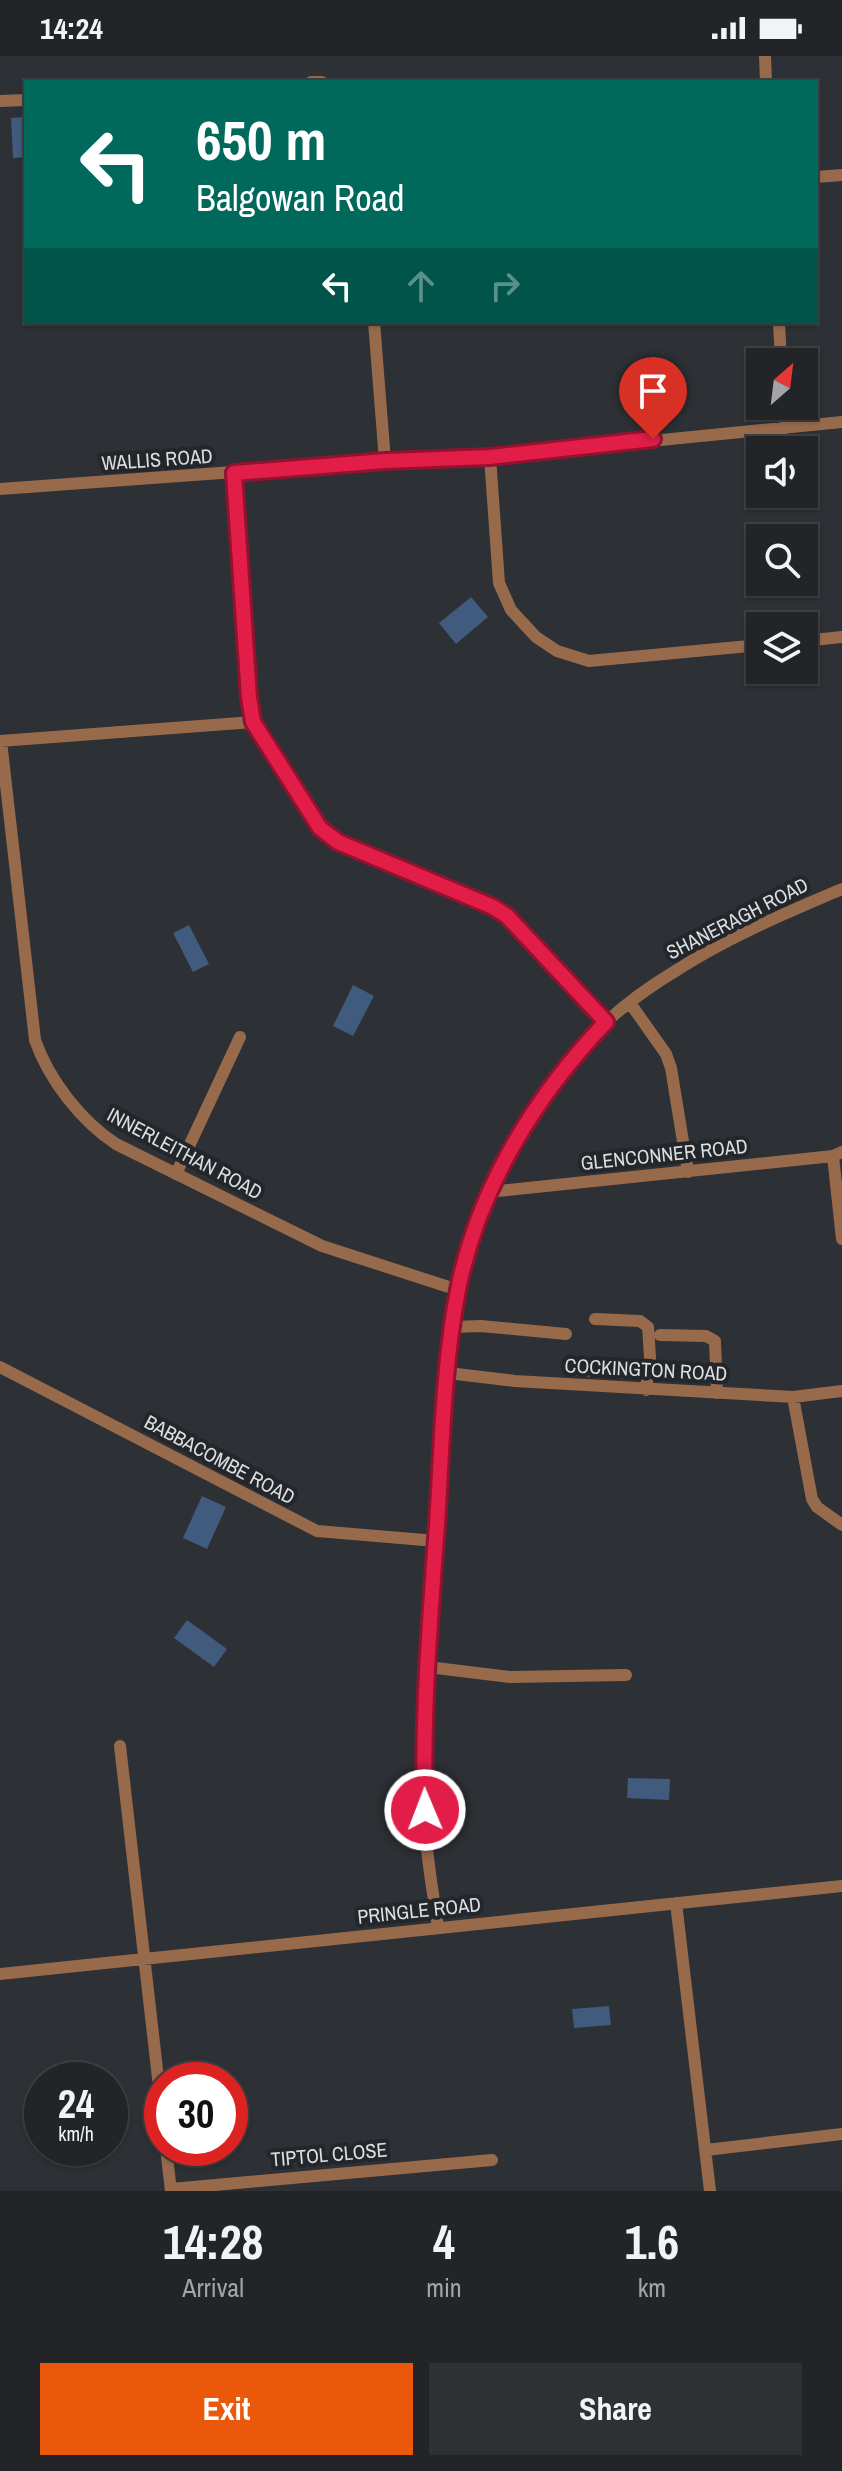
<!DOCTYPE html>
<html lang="en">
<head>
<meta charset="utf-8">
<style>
  :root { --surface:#222427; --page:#2e3033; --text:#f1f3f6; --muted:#a2a4a7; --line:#3f4144; --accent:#ea580c }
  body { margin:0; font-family:"Archivo Narrow",sans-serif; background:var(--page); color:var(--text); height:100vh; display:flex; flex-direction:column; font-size:30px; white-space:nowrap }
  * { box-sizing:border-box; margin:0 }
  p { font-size:26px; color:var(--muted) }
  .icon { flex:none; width:44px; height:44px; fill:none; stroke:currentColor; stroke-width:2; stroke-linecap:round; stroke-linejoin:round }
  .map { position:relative; height:2135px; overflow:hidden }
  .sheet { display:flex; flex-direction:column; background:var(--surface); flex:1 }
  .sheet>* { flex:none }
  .hud { position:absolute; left:24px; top:24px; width:794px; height:244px; border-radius:0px; box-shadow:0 2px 6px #0004,0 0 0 2px var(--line); background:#00695c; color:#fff; overflow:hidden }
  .needle { width:52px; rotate:28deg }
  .buttons { position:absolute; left:746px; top:292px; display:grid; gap:16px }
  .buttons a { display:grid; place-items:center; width:72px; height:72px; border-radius:0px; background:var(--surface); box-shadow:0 2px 6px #0004,0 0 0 2px var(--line); font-size:40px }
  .speed { position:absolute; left:24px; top:2006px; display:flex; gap:16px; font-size:40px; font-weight:700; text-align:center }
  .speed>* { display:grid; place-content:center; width:104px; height:104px; border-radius:50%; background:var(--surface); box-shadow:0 2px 6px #0004,0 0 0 2px var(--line); line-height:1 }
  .speed small { font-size:20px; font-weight:400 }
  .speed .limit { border:12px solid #d22; background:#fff; color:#111 }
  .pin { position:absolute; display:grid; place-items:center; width:68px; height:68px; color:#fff; margin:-82px -34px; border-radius:50% 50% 50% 0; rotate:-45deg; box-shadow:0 0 8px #0007 }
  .pin .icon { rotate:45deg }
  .me { position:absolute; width:88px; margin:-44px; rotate:359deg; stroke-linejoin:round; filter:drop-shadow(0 0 6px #0008) }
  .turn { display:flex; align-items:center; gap:28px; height:168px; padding:0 40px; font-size:36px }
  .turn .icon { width:104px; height:104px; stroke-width:2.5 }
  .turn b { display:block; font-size:56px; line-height:68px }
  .lanes { display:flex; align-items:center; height:76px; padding:0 40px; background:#0003; justify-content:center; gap:40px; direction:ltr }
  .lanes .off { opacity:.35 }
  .eta { display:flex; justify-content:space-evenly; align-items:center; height:136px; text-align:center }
  .eta b { font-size:48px; font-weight:700; line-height:56px }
  .action { display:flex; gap:16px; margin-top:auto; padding:16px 40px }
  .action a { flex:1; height:92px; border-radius:0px; background:var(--accent); color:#fff; font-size:32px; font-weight:700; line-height:92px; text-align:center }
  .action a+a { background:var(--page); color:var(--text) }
  .status { display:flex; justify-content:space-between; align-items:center; height:56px; padding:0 40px; background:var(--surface); direction:ltr }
  .status svg { height:22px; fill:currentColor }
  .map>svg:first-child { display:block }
</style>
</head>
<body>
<div class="status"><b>14:24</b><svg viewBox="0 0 49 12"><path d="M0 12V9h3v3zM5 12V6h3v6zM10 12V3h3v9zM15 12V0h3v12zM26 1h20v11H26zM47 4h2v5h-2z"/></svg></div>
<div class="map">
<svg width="842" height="2135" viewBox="0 0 842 2135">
  <rect width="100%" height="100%" fill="#2d3034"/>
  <path fill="#405b7d" d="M26,61V101L13,102L11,62Z
    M471,541L488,561L456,588L439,567Z
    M189,869L209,908L193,916L173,877Z
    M353,929L374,940L353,980L333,970Z
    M202,1440L226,1451L207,1493L183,1482Z
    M187,1564L227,1593L214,1611L174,1582Z
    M628,1722L670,1723L669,1744L627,1742Z
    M609,1950L611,1969L574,1972L572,1953Z"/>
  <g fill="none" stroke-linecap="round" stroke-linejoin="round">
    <path stroke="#976a4c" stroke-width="12" d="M765,0L766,26
      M311,26H322
      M0,45L26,44
      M816,121L842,119
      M374,266L385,405
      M779,266L781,306
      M784,350L786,372
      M490,401L499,527L511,554L536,581L557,595L589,605L760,589
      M234,417L249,641L253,666L320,772L338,786L493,851L507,860L606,966
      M0,433L385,405L490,401L842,366
      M804,585L842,581
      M0,685L253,666
      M1,685L35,984C49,1024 81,1065 116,1088L322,1190L458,1234
      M630,947L666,998L671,1012L688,1116
      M833,1100L842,1183
      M176,1118L240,981
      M489,1136L833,1100L842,1096
      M595,1263L640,1265L648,1271L650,1301L646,1334
      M454,1271L481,1270L566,1278
      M660,1279L706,1280L715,1285L717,1337
      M0,1311L317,1475L436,1485
      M579,1314L648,1318
      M448,1317L515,1325L793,1341L842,1335
      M793,1341L812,1443L817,1451L842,1469
      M428,1611L510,1621L626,1619
      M120,1690L162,2057
      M676,1847L710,2135
      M438,1872C434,1842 428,1811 426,1781C420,1675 430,1567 438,1462C443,1387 444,1309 458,1235C476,1140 534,1037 603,969C624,949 652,929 677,914C728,881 786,857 842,833
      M0,1918L842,1830
      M166,2092L171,2135
      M706,2094L842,2078
      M171,2133L492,2104"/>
  </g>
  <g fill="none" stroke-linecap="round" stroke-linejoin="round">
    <g stroke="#92132f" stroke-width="20">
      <path id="route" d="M425,1754C422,1659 430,1563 437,1469C442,1391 443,1310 458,1234C478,1133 535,1040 606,966L507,860L493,851L338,786L320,772L253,666L249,641L234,417L385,405L490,401L653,383"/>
    </g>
    <use href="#route" stroke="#e11d48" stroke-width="14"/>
  </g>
  <g text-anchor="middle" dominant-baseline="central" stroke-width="8" stroke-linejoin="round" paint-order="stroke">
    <g font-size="20" fill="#dcdee1" stroke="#23262a">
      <text transform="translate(157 403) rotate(-4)">WALLIS ROAD</text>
      <text transform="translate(737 862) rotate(-27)">SHANERAGH ROAD</text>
      <text transform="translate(185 1097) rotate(28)">INNERLEITHAN ROAD</text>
      <text transform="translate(664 1098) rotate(-6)">GLENCONNER ROAD</text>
      <text transform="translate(646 1313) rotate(3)">COCKINGTON ROAD</text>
      <text transform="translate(220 1403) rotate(28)">BABBACOMBE ROAD</text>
      <text transform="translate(419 1854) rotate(-6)">PRINGLE ROAD</text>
      <text transform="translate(329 2098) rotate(-5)">TIPTOL CLOSE</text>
    </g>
  </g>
</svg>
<div class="buttons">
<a><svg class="needle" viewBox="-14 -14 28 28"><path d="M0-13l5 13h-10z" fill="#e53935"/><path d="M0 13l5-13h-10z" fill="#a2a4a7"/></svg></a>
<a><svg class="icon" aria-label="sound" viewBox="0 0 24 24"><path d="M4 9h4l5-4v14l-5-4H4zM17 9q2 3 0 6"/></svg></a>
<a><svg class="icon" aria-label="search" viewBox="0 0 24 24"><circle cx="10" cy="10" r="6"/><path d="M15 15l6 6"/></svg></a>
<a><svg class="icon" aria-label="layers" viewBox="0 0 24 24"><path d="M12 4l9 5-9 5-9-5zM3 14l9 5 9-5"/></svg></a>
</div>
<div class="speed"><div>24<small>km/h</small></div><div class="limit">30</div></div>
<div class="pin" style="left:653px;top:383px;background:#d93025"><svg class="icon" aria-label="arrive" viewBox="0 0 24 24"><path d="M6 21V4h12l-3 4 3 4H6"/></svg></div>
<svg class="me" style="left:425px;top:1754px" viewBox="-20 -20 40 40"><circle r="17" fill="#e11d48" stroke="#fff" stroke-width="3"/><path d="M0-11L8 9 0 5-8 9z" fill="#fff"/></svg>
<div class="hud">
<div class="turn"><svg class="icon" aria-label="left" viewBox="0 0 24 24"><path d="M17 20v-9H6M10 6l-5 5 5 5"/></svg><div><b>650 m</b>Balgowan Road</div></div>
<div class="lanes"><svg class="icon" aria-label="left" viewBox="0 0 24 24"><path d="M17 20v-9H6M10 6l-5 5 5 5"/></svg><svg class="icon off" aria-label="ahead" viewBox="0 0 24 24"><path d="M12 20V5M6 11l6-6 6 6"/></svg><svg class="icon off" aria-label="right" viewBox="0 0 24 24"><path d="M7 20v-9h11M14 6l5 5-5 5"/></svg></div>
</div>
</div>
<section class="sheet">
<div class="eta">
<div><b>14:28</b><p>Arrival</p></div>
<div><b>4</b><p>min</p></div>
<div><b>1.6</b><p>km</p></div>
</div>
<div class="action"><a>Exit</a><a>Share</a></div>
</section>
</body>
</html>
